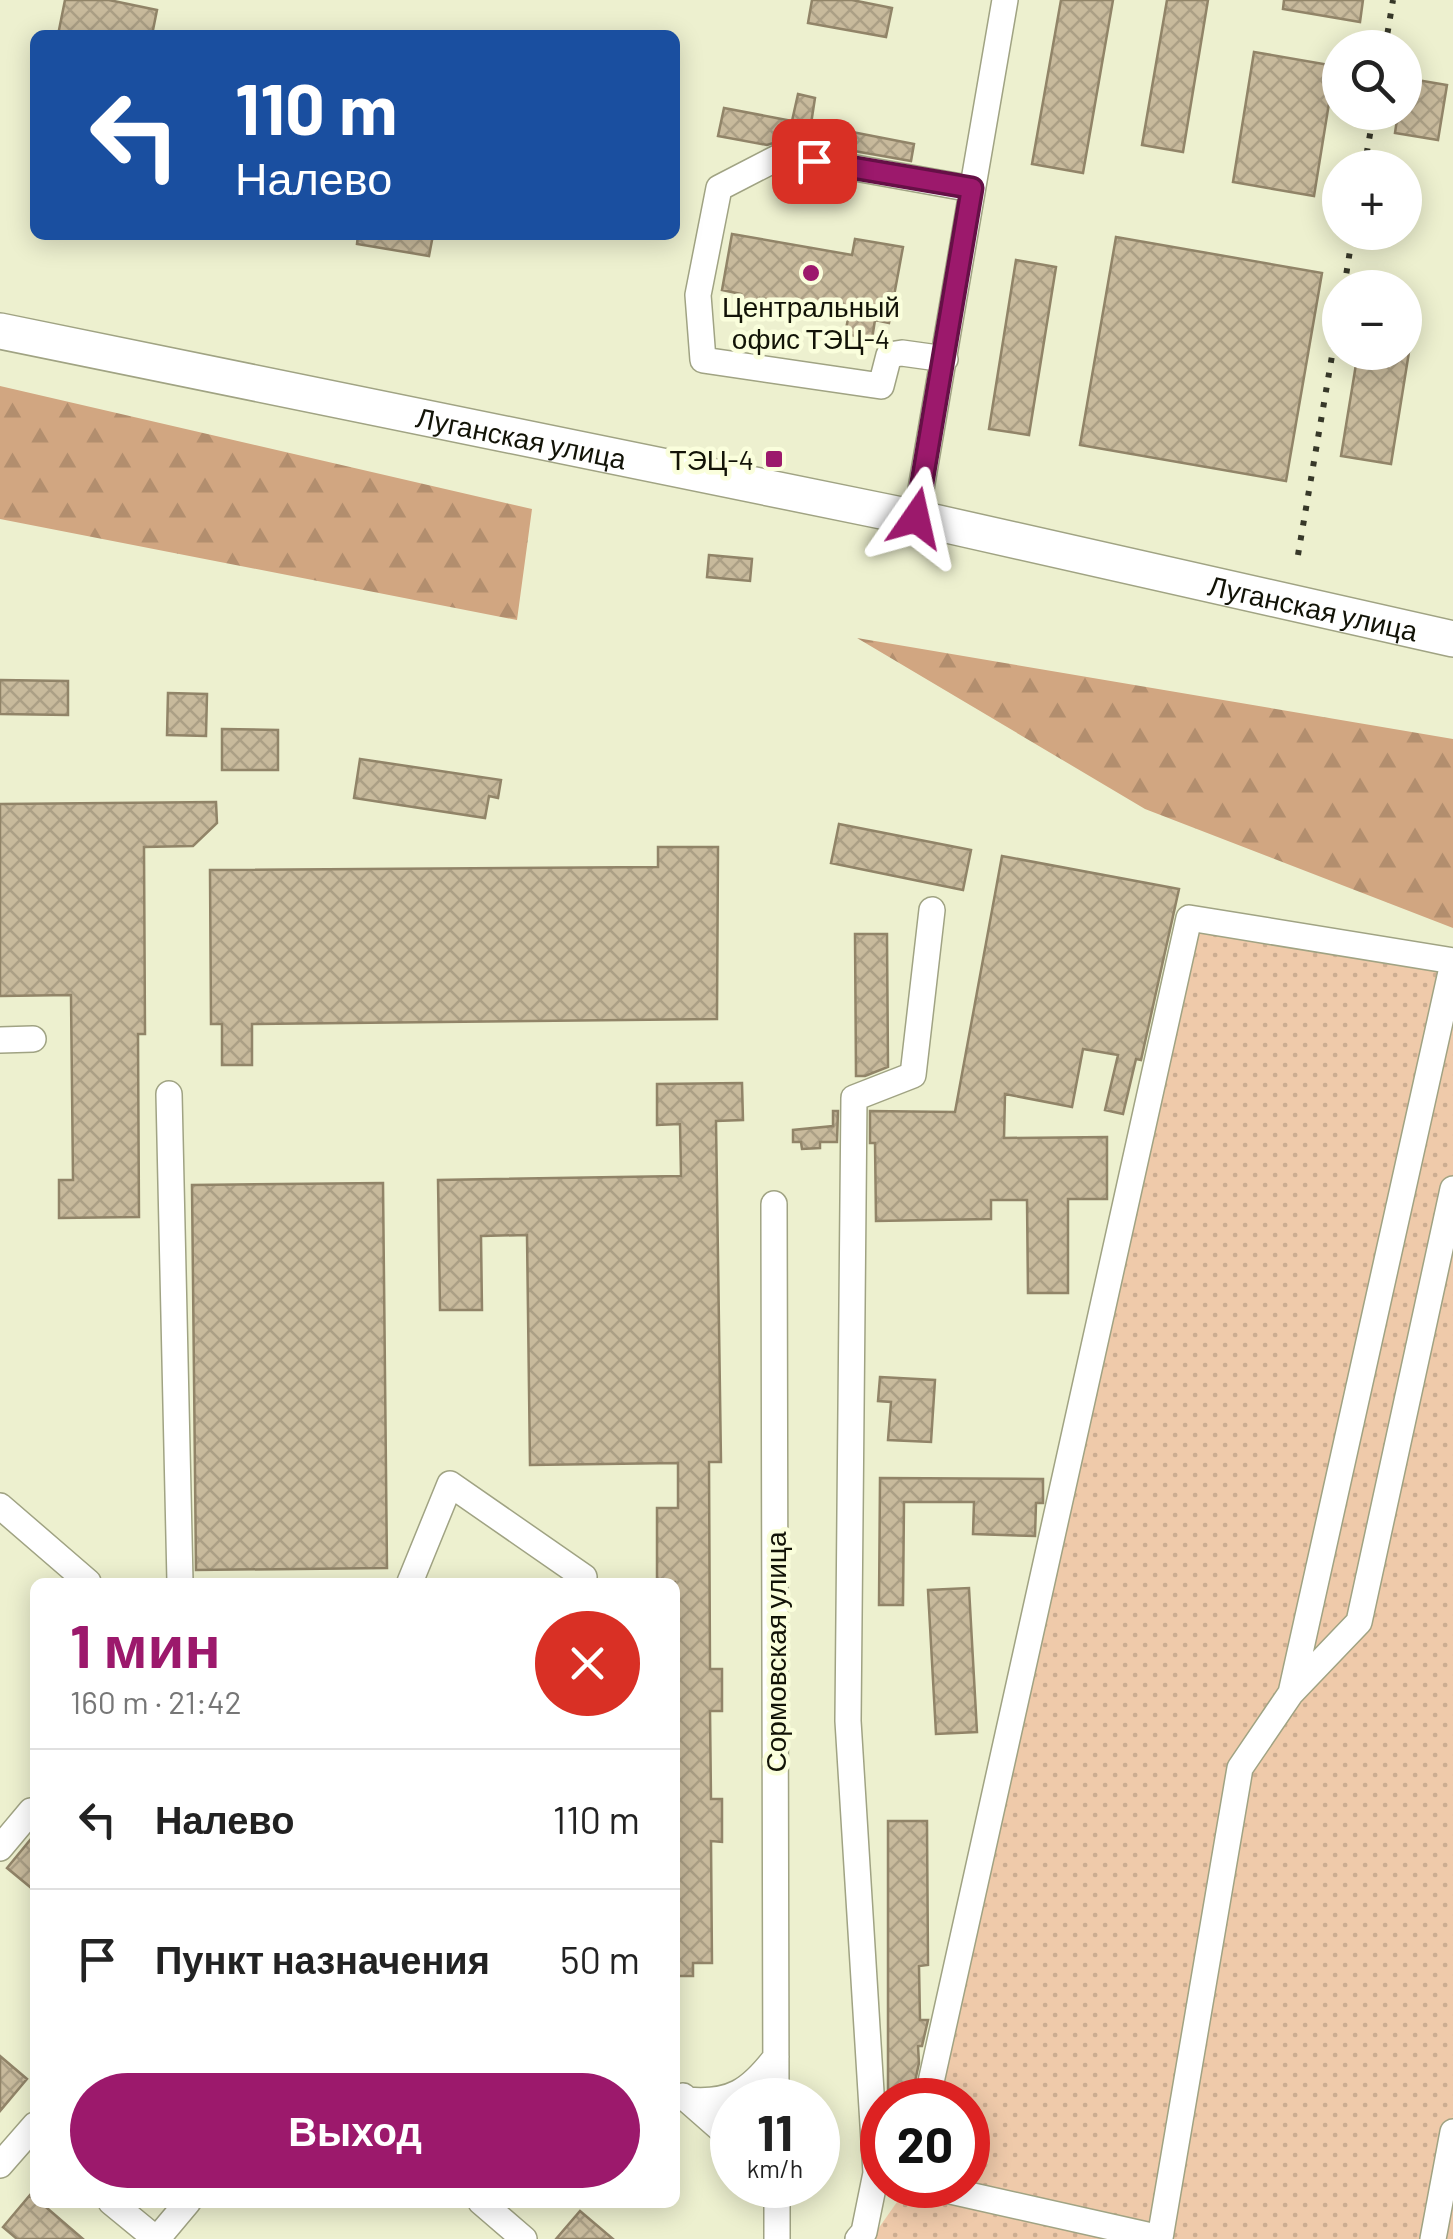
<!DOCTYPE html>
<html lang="ru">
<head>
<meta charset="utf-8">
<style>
  :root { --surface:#fff; --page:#f6f6f6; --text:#222; --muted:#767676; --line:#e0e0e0; --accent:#9c196c }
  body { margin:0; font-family:Barlow,sans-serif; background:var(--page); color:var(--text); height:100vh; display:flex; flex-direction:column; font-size:38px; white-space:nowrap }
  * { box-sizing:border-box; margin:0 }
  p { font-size:32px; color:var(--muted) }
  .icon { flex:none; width:55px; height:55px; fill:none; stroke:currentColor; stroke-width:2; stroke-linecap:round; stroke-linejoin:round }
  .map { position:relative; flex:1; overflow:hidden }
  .sheet { position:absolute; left:30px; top:1578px; width:650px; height:630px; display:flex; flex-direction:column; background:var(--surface); border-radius:15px; box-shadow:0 5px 25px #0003 }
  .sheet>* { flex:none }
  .guide { position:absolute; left:30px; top:30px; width:650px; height:210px; border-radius:15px; box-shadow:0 5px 25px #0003; background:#1a4fa0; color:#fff; overflow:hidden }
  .controls { position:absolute; left:1322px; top:30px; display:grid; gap:20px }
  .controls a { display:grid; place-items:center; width:100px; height:100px; border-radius:50%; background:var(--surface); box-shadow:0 5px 25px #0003; font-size:50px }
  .speed { position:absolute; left:710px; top:2078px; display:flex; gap:20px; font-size:50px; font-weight:700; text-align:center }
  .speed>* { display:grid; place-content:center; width:130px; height:130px; border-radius:50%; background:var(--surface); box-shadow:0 5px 25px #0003; line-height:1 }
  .speed small { font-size:25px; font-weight:400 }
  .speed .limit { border:15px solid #d22; background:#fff; color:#111 }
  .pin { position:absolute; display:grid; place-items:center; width:85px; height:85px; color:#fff; margin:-42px; border-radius:20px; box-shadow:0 5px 15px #0006 }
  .me { position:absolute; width:110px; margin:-55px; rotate:11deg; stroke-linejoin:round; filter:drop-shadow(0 0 8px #0008) }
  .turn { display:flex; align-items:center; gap:35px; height:210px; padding:0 40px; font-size:45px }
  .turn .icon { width:130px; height:130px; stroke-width:2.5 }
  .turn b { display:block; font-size:70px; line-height:85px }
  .round { display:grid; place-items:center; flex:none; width:105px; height:105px; border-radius:52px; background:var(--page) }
  .head { display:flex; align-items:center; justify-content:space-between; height:170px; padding:0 40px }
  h1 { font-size:60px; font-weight:700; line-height:75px; color:var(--accent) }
  .primary-button { display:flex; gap:20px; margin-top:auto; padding:20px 40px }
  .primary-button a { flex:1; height:115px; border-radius:60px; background:var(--accent); color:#fff; font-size:40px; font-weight:700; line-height:115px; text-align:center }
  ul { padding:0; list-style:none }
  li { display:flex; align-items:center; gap:30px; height:140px; padding:0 40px; border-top:2px solid var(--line) }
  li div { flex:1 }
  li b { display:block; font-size:38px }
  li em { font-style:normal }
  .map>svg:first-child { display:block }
</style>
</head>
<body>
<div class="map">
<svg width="1453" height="2239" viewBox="0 0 1453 2239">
  <defs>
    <pattern id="grass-dots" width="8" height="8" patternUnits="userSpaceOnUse" patternTransform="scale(2.5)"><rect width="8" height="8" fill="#efcaaa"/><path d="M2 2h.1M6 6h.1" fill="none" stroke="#ccad91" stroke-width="1.8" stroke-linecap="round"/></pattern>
    <pattern id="forest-firs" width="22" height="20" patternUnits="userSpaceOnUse" patternTransform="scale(2.5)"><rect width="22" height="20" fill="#d1a681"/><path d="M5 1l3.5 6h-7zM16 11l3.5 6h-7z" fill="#b28e6e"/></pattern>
    <pattern id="building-cross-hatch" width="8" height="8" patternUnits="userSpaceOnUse" patternTransform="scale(2.5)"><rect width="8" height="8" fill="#c8ba9c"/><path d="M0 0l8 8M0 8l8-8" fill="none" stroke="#ab9f85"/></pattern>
  </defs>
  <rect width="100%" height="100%" fill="#edf0cf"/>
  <path fill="url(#grass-dots)" d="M1195,928L1453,973V2239H871L909,2185H968V2100H930Z"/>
  <path fill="url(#forest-firs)" d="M0,386L532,509L517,620L0,519Z
    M857,638L1453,739V928L1145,809Z"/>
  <path fill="url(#building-cross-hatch)" stroke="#918468" stroke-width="2.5" d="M65,0H109L157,10L152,35H58Z
    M812,0H852L892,8L886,37L808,23Z
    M1061,0H1113L1083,173L1032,164Z
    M1167,0H1208L1183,152L1142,145Z
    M1284,0H1363L1360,22L1283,9Z
    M1254,52L1335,66L1314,196L1233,182Z
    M1405,78L1447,85L1438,140L1395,133L1398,112H1405Z
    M798,94L815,98L811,124L914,144L911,161L786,139L767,145L718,136L724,108L792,121Z
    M732,234L852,255L855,239L903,247L889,323L875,320L872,339L845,334L849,314L760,298L757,314L737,311L741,294L722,290Z
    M358,235H433L429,256L357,244Z
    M1116,237L1322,273L1286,481L1080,445Z
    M1016,260L1056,267L1029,435L989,429Z
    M1358,352H1409L1391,464L1341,456Z
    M709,555L752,559L750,581L707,577Z
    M0,680L68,681V715L0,714Z
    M168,693L207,694L206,736L167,735Z
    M222,729L278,730V770H222Z
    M360,759L501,780L498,798L489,796L485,818L354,798Z
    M216,802L217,823L193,846L144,847L145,1034H138L139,1217L59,1218V1180H73L71,995L0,996V804Z
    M839,824L971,850L963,890L831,863Z
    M658,847H718L717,1019L252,1024V1065H222V1024H211L210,870L658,867Z
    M1002,856L1179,889L1141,1060L1136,1059L1123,1114L1105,1110L1118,1055L1083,1049L1072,1107L1005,1094L1004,1138L1107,1137V1199H1068V1293H1028L1027,1200H991V1219L876,1221L875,1143H870V1111L955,1112Z
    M855,934H887L888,1067L865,1076H856Z
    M742,1083L743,1120L716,1121L721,1462H709L710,1669H722V1711H710L711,1799H722V1842L711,1841L712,1963H693V1976H675V1582H657V1508H678V1463L530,1465L527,1235L481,1236L482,1310H440L438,1180L681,1176L680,1124L657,1125V1084Z
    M833,1111H838L837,1142H820V1148L802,1149L801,1142H793V1130L833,1126Z
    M383,1183L387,1568L196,1570L192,1185Z
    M880,1377L935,1380L931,1442L888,1440L891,1402L878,1401Z
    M880,1478L1043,1479V1503H1036L1035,1536L973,1534L974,1502H904L903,1605H879Z
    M969,1588L977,1732L936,1734L928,1590Z
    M888,1821H927L928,1965L919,1966L920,2020H928L922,2046H918L919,2063L911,2100H888Z
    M35,1834V1891L7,1868Z
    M0,2056L27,2079L0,2111Z
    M30,2195L35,2202H40L83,2239H17L3,2227Z
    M580,2211L613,2239H556Z"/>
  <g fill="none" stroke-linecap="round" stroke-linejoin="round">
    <g stroke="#a0a383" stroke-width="28">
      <path id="minor" d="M945,359L902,353L889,355L881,386L703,360L698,295L719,188L783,155L972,189
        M916,518L1005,0
        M0,1040L33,1039
        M169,1094L180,1582
        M774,1204L776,2100
        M0,1506L88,1582
        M410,1582L450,1484L584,1577
        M1291,1693L1453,963
        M0,1848L31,1811
        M683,2096L732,2139
        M687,2100C731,2104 750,2091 776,2057
        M927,2100L1189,918L1453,961
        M0,2165L35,2125
        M876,2173L848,1721L854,1098L913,1075L932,910
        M924,2185L1160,2238L1240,1768L1291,1693L1359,1622L1453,1189
        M111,2202L156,2239
        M481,2202L524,2239
        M157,2239L188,2202
        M777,2239V2185
        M858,2239L864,2232L876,2173L882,2175
        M1433,2239L1453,2132"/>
    </g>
    <g stroke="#a0a383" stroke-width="38">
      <g id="highway">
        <path id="s1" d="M0,331L916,518L1453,639"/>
      </g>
    </g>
    <use href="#minor" stroke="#fff" stroke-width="25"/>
    <use href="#highway" stroke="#fff" stroke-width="35"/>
    <path stroke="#373829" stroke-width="6" stroke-dasharray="5 10" stroke-linecap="butt" d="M1385,48L1393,0
      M1364,168L1374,112
      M1344,288L1353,232
      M1298,555L1340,309"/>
  </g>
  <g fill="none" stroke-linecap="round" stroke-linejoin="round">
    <g stroke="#651046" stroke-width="25">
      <path id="route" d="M814,161L972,188L916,518"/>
    </g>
    <use href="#route" stroke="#9c196c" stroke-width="18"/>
  </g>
  <g fill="#9c196c" stroke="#fafedc" stroke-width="4">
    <circle cx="811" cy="273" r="10"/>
    <rect x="764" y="449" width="20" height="20" rx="5"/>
  </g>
  <g text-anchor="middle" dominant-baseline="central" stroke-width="9" stroke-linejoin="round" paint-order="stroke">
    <g font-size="28" fill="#121307" stroke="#fafedc">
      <text x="811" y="306">Центральный<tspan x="811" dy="32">офис ТЭЦ-4</tspan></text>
      <text x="754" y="459" text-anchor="end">ТЭЦ-4</text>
    </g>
    <g font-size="28" fill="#121307" stroke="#fafedc">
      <text stroke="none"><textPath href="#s1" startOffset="532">Луганская улица</textPath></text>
      <text stroke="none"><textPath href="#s1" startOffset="1342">Луганская улица</textPath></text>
      <text transform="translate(775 1652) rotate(-90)">Сормовская улица</text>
    </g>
  </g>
</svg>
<div class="controls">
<a><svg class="icon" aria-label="search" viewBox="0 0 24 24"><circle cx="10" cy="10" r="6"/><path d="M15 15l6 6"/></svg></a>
<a>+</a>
<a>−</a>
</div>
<div class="speed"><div>11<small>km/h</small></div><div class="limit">20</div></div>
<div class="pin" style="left:814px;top:161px;background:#d93025"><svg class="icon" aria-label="arrive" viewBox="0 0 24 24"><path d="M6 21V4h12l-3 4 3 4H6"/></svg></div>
<svg class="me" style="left:916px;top:518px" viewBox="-20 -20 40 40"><path d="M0-17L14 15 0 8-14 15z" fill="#9c196c" stroke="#fff" stroke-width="4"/></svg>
<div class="guide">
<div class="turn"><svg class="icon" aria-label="left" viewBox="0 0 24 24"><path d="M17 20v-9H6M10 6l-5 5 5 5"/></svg><div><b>110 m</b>Налево</div></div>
</div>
<section class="sheet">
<div class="head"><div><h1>1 мин</h1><p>160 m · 21:42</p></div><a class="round" style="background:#d93025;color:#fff"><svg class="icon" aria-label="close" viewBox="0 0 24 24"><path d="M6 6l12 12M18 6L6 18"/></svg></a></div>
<ul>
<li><svg class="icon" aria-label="left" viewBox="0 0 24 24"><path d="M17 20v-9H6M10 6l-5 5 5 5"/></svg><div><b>Налево</b></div><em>110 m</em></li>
<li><svg class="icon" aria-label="arrive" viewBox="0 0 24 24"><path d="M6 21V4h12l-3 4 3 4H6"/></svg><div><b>Пункт назначения</b></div><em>50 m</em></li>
</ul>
<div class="primary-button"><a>Выход</a></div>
</section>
</div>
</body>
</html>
